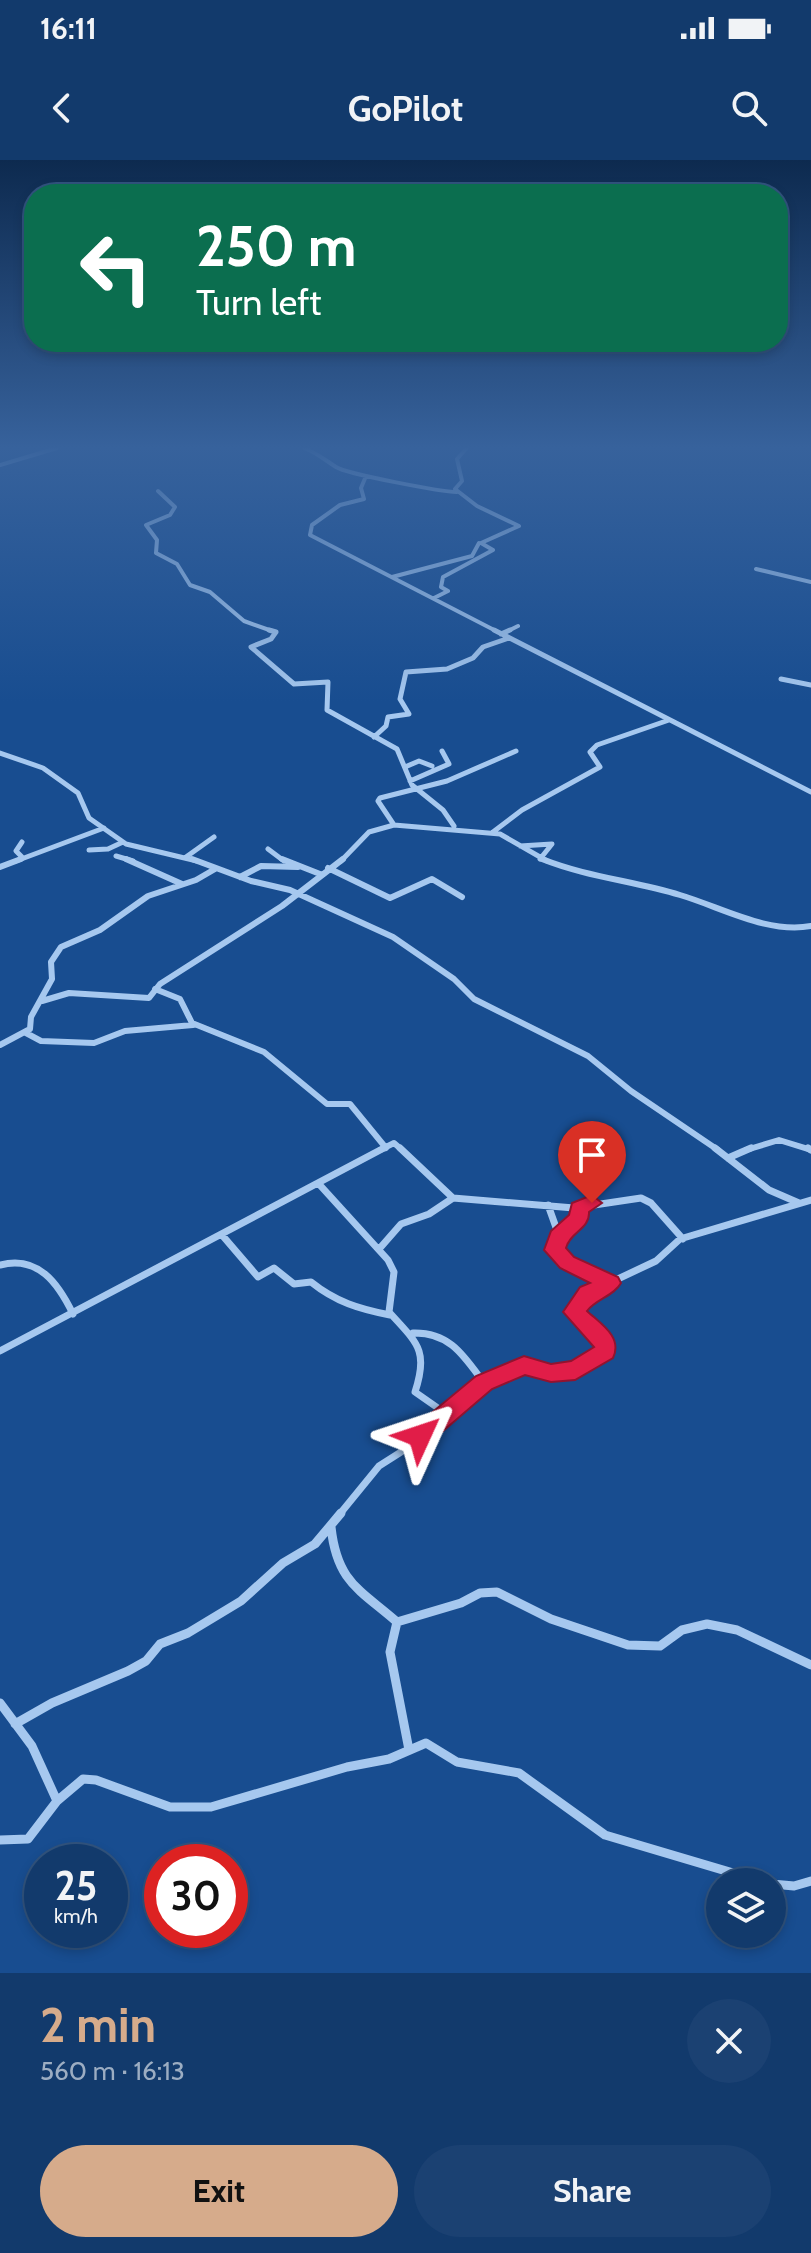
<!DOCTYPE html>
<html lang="en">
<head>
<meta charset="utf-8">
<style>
  :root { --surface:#123a6c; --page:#1b4172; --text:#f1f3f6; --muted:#9cadc2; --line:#31547f; --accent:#d6ab8b }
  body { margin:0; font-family:Cabin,sans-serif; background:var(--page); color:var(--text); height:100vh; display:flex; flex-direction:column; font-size:30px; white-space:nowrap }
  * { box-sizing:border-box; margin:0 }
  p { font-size:26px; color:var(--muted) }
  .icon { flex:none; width:44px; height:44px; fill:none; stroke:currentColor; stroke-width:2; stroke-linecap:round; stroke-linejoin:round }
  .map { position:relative; height:1813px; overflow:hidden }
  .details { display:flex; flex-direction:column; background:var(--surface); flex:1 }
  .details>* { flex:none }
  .top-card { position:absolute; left:24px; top:24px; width:764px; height:168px; border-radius:32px; box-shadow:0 4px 12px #0003,0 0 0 2px var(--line); background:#0b6e4f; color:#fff; overflow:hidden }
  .tools { position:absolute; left:706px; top:1708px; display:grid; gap:16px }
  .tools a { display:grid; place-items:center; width:80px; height:80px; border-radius:50%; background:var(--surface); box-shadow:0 4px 12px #0003,0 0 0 2px var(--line); font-size:40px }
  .speed { position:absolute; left:24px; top:1684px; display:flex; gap:16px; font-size:40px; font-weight:700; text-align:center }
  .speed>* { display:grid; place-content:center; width:104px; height:104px; border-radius:50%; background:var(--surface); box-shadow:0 4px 12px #0003,0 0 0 2px var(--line); line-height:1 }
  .speed small { font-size:20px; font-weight:400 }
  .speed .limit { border:12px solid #d22; background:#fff; color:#111 }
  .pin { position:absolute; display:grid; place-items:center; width:68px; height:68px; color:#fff; margin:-82px -34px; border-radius:50% 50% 50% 0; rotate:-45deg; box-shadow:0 0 8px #0007 }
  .pin .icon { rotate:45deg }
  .me { position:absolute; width:88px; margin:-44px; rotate:48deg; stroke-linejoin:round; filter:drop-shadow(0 0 6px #0008) }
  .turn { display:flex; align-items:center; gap:28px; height:168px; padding:0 40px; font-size:36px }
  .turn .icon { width:104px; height:104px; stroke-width:2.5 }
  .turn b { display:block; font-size:56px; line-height:68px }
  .round { display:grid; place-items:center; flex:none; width:84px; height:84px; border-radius:42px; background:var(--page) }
  .head { display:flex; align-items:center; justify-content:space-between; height:136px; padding:0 40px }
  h1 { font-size:48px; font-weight:700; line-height:60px; color:var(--accent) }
  .action { display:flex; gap:16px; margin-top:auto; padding:16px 40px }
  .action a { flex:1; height:92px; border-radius:48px; background:var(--accent); color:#111; font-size:32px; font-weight:700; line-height:92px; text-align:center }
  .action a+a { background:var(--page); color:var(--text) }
  .status { display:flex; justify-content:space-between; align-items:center; height:56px; padding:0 40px; background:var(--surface); direction:ltr }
  .status svg { height:22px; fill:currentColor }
  header { display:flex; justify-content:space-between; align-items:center; height:104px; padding:0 40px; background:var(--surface); font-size:36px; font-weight:700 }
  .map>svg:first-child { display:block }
</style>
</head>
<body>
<div class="status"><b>16:11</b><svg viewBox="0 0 49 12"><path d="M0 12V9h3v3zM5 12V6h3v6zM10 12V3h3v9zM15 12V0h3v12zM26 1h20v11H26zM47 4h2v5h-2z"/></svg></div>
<header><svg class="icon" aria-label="back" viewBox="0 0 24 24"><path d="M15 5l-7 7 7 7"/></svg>GoPilot<svg class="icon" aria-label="search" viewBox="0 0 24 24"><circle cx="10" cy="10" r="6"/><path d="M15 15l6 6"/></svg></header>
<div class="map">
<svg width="811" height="1813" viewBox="0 0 811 1813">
  <rect width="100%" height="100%" fill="#184d90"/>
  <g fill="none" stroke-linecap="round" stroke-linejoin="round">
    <path stroke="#a6c8ef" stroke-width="4" d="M304,288C317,293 325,300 336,307C347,314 442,332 457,332
      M0,305L57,288
      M366,316L361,328L364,339L340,345L312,365L310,375L498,472
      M158,331L175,347L170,355L146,365L157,380L156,393L177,404L190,425L210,432L244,461L275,472
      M756,409L811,422
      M392,417L472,396L479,383
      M434,438L448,431L441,427L443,417L493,390L481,383L519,366L477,346L455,329L462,321L457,299L467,288
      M506,472L518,466"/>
    <path stroke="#a6c8ef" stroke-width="5" d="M269,470L276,472L271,479L251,487L294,524L328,522L327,550L397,589L412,625L443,650L454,666
      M494,470L811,632
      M501,474L510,470
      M781,519L811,525
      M374,577L386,566L388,557L409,554L400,539L406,512L447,509L473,498L483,487L509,478
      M0,593L43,608L78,633L89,658L126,684L197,701
      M405,607L419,601L432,606
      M410,621L449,604L442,591
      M394,665L378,641L380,638L447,621L516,591
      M493,672L522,650L600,607L590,592L597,585L669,560
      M22,682L16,691L22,697
      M520,686L552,684L540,699
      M268,689L284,701
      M89,690L108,689L123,682
      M116,696L133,701
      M186,697L214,677
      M16,701L104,668
      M341,701L369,672L394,665L500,674L547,701"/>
    <path stroke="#a6c8ef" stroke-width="6" d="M126,699L182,724
      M192,699L251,721L290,730L393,777L454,819L474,839L588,896L631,931L718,990
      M282,699L320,714
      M542,699C587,717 634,721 680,735C721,747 767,774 811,766
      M0,707L21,699
      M328,708L390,738L432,719L462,737
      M240,717L261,706L298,707
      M155,829L180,839L192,863L264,892L327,944H350L386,988
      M42,841L69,833L149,838L160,824L282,746L343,699
      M26,873L41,881L94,883L125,871L193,865
      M0,885L30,869L31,857L52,819L51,802L61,787L100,770L148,736L196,720L215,709
      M380,990L394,983L402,990
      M746,990L779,980L811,990"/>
    <path stroke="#a6c8ef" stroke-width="7" d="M400,988L453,1038L574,1048L641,1038L651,1043L683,1079
      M715,988L769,1030L799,1043
      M808,988L811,990
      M728,998L751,988
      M318,1023L388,1100L394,1112L389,1152C417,1183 429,1190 415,1232L445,1253
      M548,1045L558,1073L556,1093L610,1123
      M222,1075L258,1117L274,1108L294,1124L311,1122C336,1142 359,1149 390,1155
      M558,1077L580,1058L579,1048
      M380,1088L401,1064L429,1054L453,1038
      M0,1105C38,1095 58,1123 73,1154
      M413,1173C450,1172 464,1196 484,1223
      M0,1191L384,988
      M339,1355L379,1306L412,1285L484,1223L524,1206L551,1213L575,1210L605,1191L606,1182L574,1152L588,1133L656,1101L680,1079L811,1040"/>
    <path stroke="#a6c8ef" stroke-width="9" d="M331,1367C337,1422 359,1429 397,1462
      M0,1543L32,1586L57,1641
      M15,1564L52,1543L128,1511L146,1501L160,1484L188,1473L241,1441L283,1403L315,1384L341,1353
      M409,1590L390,1492L397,1462L461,1443L480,1433L497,1432L551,1459L628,1485L660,1486L682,1470L707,1464L737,1470L811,1505
      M0,1680L28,1679L57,1641L83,1619L96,1620L170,1647H211L347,1607L389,1599L426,1583L457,1602L519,1613L605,1675L763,1722
      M772,1724L794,1726L811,1721"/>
  </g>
  <linearGradient id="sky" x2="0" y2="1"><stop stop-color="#0d2a4f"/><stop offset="0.53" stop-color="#37629c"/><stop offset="1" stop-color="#37629c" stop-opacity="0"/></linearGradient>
  <rect width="811" height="542" fill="url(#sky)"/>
  <path fill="#e11d48" stroke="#92132f" stroke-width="2" d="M592,1035L602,1043L589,1052C590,1069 570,1072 566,1088L574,1097L618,1117L621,1123C614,1136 596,1139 587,1151C601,1164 623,1177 613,1198L575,1220L551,1222L525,1215L492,1229L429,1283L420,1286L412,1283L409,1276L412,1269L476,1216L524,1196L551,1204L571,1201L594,1187L563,1152L580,1127L590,1123L560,1108L544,1090L551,1071L569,1055L572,1043Z"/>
</svg>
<div class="tools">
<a><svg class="icon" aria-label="layers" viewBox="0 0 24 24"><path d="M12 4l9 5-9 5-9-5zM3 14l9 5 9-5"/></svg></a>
</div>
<div class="speed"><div>25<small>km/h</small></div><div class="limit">30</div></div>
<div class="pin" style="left:592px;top:1043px;background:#d93025"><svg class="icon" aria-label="arrive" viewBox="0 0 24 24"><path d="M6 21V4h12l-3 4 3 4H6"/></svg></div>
<svg class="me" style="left:420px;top:1276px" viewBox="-20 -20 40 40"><path d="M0-17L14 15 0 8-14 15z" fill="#e11d48" stroke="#fff" stroke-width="4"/></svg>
<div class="top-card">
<div class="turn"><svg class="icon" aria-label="left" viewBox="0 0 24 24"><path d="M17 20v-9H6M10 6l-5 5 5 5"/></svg><div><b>250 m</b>Turn left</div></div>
</div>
</div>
<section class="details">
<div class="head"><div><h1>2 min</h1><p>560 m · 16:13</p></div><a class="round"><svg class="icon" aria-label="close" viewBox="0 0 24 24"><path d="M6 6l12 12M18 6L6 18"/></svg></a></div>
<div class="action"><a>Exit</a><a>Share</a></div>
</section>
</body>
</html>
